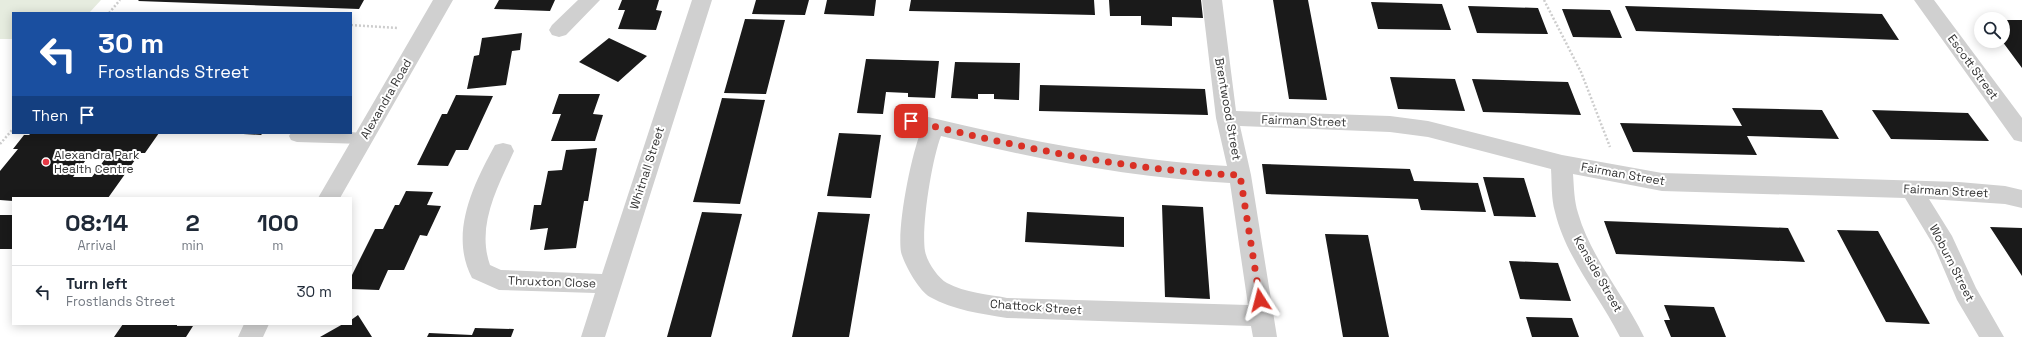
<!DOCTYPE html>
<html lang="en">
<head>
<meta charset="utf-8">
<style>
  :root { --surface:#fff; --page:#f2f2f3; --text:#1f2937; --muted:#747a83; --line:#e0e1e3 }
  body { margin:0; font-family:"Space Grotesk",sans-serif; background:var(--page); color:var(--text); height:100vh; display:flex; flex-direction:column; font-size:15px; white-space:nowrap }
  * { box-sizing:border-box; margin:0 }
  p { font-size:13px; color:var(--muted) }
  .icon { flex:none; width:22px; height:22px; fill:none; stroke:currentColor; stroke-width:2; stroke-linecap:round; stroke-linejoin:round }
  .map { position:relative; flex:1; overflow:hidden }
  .panel { position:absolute; left:12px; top:197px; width:340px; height:128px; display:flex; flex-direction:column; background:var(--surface); border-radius:0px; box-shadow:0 2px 10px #0003 }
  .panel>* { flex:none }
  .banner { position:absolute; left:12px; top:12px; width:340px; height:122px; border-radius:0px; box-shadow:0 2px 10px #0003; background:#1a4fa0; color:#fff; overflow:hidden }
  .buttons { position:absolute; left:1974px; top:12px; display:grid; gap:8px }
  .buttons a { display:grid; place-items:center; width:36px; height:36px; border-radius:50%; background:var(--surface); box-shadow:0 2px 10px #0003; font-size:20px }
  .pin { position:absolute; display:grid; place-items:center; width:34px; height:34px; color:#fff; margin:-17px; border-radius:8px; box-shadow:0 2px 6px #0006 }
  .me { position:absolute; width:44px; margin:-22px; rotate:351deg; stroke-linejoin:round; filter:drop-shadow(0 0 3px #0008) }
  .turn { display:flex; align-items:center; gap:14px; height:84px; padding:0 20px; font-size:18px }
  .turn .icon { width:52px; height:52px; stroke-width:2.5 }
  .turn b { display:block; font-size:28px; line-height:34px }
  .then { display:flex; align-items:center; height:38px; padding:0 20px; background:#0003; gap:8px; font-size:15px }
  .eta { display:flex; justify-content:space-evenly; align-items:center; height:68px; text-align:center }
  .eta b { font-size:24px; font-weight:800; line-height:28px }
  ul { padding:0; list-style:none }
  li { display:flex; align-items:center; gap:12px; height:52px; padding:0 20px; border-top:1px solid var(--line) }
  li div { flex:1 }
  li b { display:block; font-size:15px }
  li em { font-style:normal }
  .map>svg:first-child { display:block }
</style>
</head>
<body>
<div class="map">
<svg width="2022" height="337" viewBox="0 0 2022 337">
  <rect width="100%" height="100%" fill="#fff"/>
  <path fill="#e6ecdf" d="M0,0H101L89,13H13V39H0Z"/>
  <path fill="#1a1a1a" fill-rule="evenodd" d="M139,0H364L359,9L138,1Z
    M499,0H555L550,11L494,9Z
    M622,0H659L656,10L662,11L656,30L618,29L625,10H618Z
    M756,0H809L805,15L752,14Z
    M827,0H876L874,16L824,14Z
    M911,0H1094L1095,15L909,11Z
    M1109,0H1201L1203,18L1172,17V26L1141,25V16H1110Z
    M1273,0H1308L1327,100L1289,99Z
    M1371,2L1442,4L1451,30L1378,29Z
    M1468,6L1538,8L1548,34L1477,33Z
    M1625,6L1882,14L1899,40L1636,31Z
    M1562,9L1610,10L1622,38L1573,37Z
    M745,19L785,20L766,94L724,93Z
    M2003,20H2022V68L2002,41Z
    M522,33L520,50L512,51L506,85L467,89L474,56L479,55L482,38Z
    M609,38L647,56L618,82L579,62Z
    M866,59L939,61L935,98L908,97V93L886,92L883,114L857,113Z
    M955,62L1020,63L1019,100L994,99V94H978V99L951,98Z
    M1390,77L1455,79L1465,111L1398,109Z
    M1472,79L1568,82L1581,115L1483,112Z
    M1040,85L1205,89L1208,115L1039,111Z
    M559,94H600L593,114L603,115L595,141H551L561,114H552Z
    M456,95L493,96L468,150H456L448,166L417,165L442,114H447Z
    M722,98L765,100L740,204L693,202Z
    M1732,108L1822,110L1839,139L1747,136L1757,155L1633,152L1620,123L1742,126Z
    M1872,110L1968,113L1989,141L1891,139Z
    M31,133H159L145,153H140L108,198H13V201L0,200V171L18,149H13L24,135H29ZM92,152H110L92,177H73Z
    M226,133H263L261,135Z
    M839,133L881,135L871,198L827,196Z
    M597,148L588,201H584L576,248L544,250L548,228L530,230L534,205H541L548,171L562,170L566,150Z
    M1262,164L1410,169L1414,181L1478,183L1486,212L1421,210L1418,199L1266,194Z
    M1483,177L1524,178L1536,217L1494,216Z
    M406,191L433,192L427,205L441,206L427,236L420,235L404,270H388L379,290L351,289V277L375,229H383L395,205H399Z
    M1162,205L1203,207L1210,299L1165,297Z
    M702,212L742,214L711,337H667Z
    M818,212L870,214L849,337H792Z
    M1027,212L1124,217V247L1025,242Z
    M0,215H13V249H0Z
    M1604,221L1788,228L1805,262L1616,254Z
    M1990,227L2022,228V276L2009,256Z
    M1837,230L1878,231L1930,324L1886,322Z
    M1325,234L1368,235L1389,337H1343Z
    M1509,261L1558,263L1571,301L1520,299Z
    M1664,305L1714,307L1726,337H1671L1664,320H1670Z
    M358,315L372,337H320L343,324H351V320Z
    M1526,317L1572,318L1579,337H1532Z
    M123,324H177V326H193L186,337H114Z
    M475,328L514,329L511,337H427L429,333L472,335Z"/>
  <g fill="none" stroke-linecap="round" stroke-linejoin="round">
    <path stroke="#cdcdcd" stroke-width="2.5" stroke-dasharray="2 2" stroke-linecap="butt" d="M1544,0L1581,72L1610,147
      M109,13L120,0
      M351,25L398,28
      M0,144L13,129"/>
    <path fill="#d0d0d0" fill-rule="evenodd" d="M351,132L369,134L371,138L369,142L363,144L297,142L291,140L289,136L291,133Z"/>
    <path fill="#d0d0d0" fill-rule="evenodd" d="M578,0H600L566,35L559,37L552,35L549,30L552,25Z
      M692,0H712L605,337H581L595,293L499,290L472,278C449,234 473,185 495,145L503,143L511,145L514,151C498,187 476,225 490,265L501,270L602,274Z
      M1202,0H1222L1236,111L1390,116L1428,121L1562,155L1662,173L1959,182L2005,186L2022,190V208L2005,204L1929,199L1952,236L1976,288L2004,337H1979L1957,300L1934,246L1905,198L1662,191L1573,174C1574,187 1574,200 1578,213C1591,258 1624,295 1644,337H1620C1599,295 1566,258 1555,212C1551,198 1552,183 1551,169L1428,137L1390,132L1240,126L1251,175L1277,337H1253L1251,326L1007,318C982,314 953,310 930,297C919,291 904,264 901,252C897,226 911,156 921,131L903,127L900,121L903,115L911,113C1015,138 1120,160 1227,166L1216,118ZM941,136C1036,159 1132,178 1230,183L1248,305L1007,298C988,294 965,293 947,283C938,278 927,262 925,251C921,227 932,159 941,136Z
      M1914,0H1934L2022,118V142L2014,140Z"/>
    <path fill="#d0d0d0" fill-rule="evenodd" d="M433,0H453L340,198H318Z
      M244,324H269L263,337H238Z"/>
  </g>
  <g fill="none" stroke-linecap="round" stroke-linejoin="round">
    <path stroke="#d93025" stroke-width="7" stroke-dasharray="0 12.6" d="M911,121C1019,147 1128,171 1240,175L1260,300"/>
  </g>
  <circle fill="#e63946" stroke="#fff" stroke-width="1.5" cx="46" cy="162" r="4"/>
  <g text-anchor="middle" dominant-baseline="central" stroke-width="4" stroke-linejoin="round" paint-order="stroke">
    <g font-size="12" fill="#333" stroke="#fff">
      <text transform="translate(1973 67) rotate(54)">Escott Street</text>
      <text transform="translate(386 99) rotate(-60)">Alexandra Road</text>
      <text transform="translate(1228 109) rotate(80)">Brentwood Street</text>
      <text transform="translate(1304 121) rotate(2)">Fairman Street</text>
      <text transform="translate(647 168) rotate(-72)">Whitnall Street</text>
      <text transform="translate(1623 174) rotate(10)">Fairman Street</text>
      <text transform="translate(1946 191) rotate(3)">Fairman Street</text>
      <text transform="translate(1952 263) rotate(63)">Woburn Street</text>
      <text transform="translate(1598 274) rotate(60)">Kenside Street</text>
      <text transform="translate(552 282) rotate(2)">Thruxton Close</text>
      <text transform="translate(1036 307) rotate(4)">Chattock Street</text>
    </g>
    <g font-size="12" fill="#333" stroke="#fff" text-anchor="start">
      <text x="54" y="155">Alexandra Park<tspan x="54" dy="14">Health Centre</tspan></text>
    </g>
  </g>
</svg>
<div class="buttons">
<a><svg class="icon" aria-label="search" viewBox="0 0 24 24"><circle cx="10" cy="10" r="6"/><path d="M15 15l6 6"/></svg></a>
</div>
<div class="pin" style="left:911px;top:121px;background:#d93025"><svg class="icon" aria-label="arrive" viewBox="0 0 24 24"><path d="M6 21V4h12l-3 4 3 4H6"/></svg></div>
<svg class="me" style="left:1260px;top:300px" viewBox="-20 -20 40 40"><path d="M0-17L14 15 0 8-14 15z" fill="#d93025" stroke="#fff" stroke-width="4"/></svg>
<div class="banner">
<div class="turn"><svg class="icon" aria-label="left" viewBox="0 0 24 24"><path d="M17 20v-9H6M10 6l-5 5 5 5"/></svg><div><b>30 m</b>Frostlands Street</div></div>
<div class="then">Then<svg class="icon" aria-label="arrive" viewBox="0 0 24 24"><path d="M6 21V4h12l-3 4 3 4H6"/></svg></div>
</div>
<section class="panel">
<div class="eta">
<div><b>08:14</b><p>Arrival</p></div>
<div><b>2</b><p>min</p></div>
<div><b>100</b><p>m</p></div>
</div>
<ul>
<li><svg class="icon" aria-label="left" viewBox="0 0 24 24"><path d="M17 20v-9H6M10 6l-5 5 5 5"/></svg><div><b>Turn left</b><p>Frostlands Street</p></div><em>30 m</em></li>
</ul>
</section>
</div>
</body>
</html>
